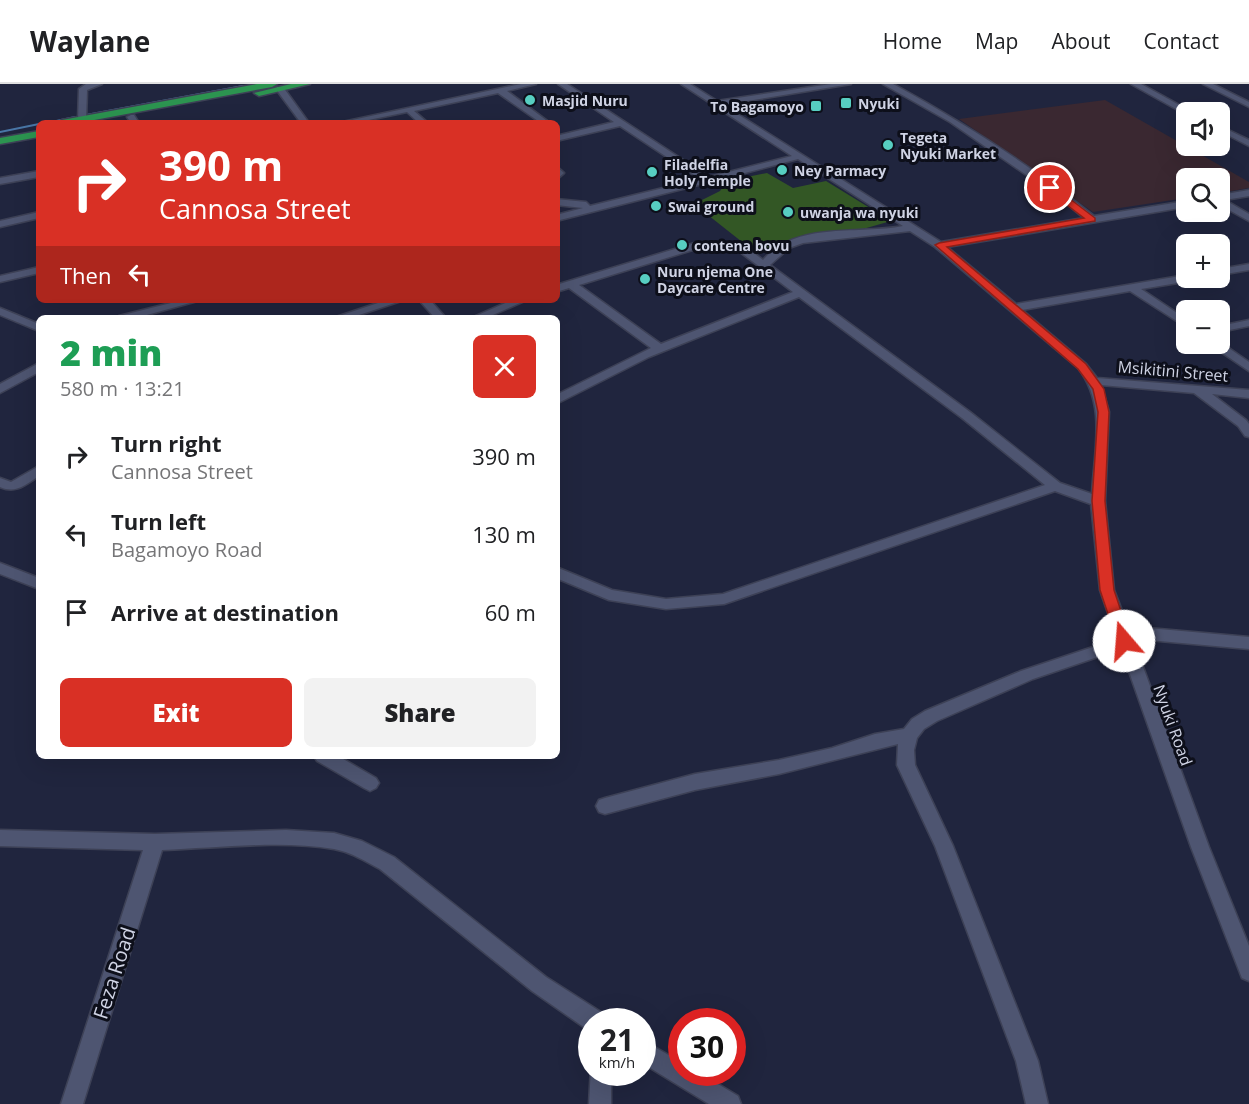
<!DOCTYPE html>
<html lang="en">
<head>
<meta charset="utf-8">
<style>
  :root { --surface:#fff; --page:#f2f2f2; --text:#202124; --muted:#757577; --line:#e0e0e0; --accent:#d93025 }
  body { margin:0; font-family:"Open Sans",sans-serif; background:var(--page); color:var(--text); height:100vh; display:flex; flex-direction:column; font-size:22px; white-space:nowrap }
  * { box-sizing:border-box; margin:0 }
  p { font-size:20px; color:var(--muted) }
  .icon { flex:none; width:33px; height:33px; fill:none; stroke:currentColor; stroke-width:2; stroke-linecap:round; stroke-linejoin:round }
  .map { position:relative; flex:1; overflow:hidden }
  .details { position:absolute; left:36px; top:231px; width:524px; height:444px; display:flex; flex-direction:column; background:var(--surface); border-radius:9px; box-shadow:0 6px 24px #0002 }
  .details>* { flex:none }
  .top-card { position:absolute; left:36px; top:36px; width:524px; height:183px; border-radius:9px; box-shadow:0 6px 24px #0002; background:#d93025; color:#fff; overflow:hidden }
  .fabs { position:absolute; left:1176px; top:18px; display:grid; gap:12px }
  .fabs a { display:grid; place-items:center; width:54px; height:54px; border-radius:9px; background:var(--surface); box-shadow:0 6px 24px #0002; font-size:30px }
  .speed { position:absolute; left:578px; top:924px; display:flex; gap:12px; font-size:30px; font-weight:700; text-align:center }
  .speed>* { display:grid; place-content:center; width:78px; height:78px; border-radius:50%; background:var(--surface); box-shadow:0 6px 24px #0002; line-height:1 }
  .speed small { font-size:15px; font-weight:400 }
  .speed .limit { border:9px solid #d22; background:#fff; color:#111 }
  .pin { position:absolute; display:grid; place-items:center; width:51px; height:51px; color:#fff; margin:-26px; border:3px solid #fff; border-radius:50%; box-shadow:0 2px 6px #0007 }
  .me { position:absolute; width:66px; margin:-33px; rotate:342deg; stroke-linejoin:round; filter:drop-shadow(0 0 4px #0008) }
  .turn { display:flex; align-items:center; gap:21px; height:126px; padding:0 24px; font-size:27px }
  .turn .icon { width:78px; height:78px; stroke-width:2.5 }
  .turn b { display:block; font-size:42px; line-height:51px }
  .then { display:flex; align-items:center; height:57px; padding:0 24px; background:#0003; gap:12px; font-size:22px }
  .round { display:grid; place-items:center; flex:none; width:63px; height:63px; border-radius:9px; background:var(--page) }
  .headline { display:flex; align-items:center; justify-content:space-between; height:102px; padding:0 24px }
  h1 { font-size:36px; font-weight:800; line-height:45px; color:#1e9e55 }
  .button { display:flex; gap:12px; margin-top:auto; padding:12px 24px }
  .button a { flex:1; height:69px; border-radius:9px; background:var(--accent); color:#fff; font-size:24px; font-weight:800; line-height:69px; text-align:center }
  .button a+a { background:var(--page); color:var(--text) }
  ul { padding:0; list-style:none }
  li { display:flex; align-items:center; gap:18px; height:78px; padding:0 24px }
  li div { flex:1 }
  li b { display:block; font-size:22px }
  li em { font-style:normal }
  header { display:flex; align-items:center; gap:36px; box-sizing:border-box; height:84px; padding:0 30px; background:var(--surface); border-bottom:2px solid var(--line) }
  header strong { font-size:28px }
  nav { display:flex; gap:33px; margin-inline-start:auto; font-size:21px }
  .map>svg:first-child { display:block }
</style>
</head>
<body>
<header>
<strong>Waylane</strong>
<nav><a>Home</a><a>Map</a><a>About</a><a>Contact</a></nav>
</header>
<div class="map">
<svg width="1249" height="1020" viewBox="0 0 1249 1020">
  <rect width="100%" height="100%" fill="#20253e"/>
  <path fill="#3a2831" d="M1105,16L1249,98V104L1220,109V94H1186V114L1093,128L959,35Z"/>
  <path fill="#335725" d="M767,89L793,104L826,97L891,137L863,145L794,155L756,169L694,120L720,107L727,97Z"/>
  <g fill="none" stroke-linecap="round" stroke-linejoin="round">
    <path stroke="#4976a6" stroke-width="2" d="M250,1L256,0
      M86,31L243,2
      M47,39L75,33
      M0,48L39,40"/>
    <g stroke="#3d4156" stroke-width="3">
      <path id="minor" d="M86,0H102L87,6L86,36L82,38L78,36L79,5Z
        M521,0H536L507,7L550,39H541L498,9L414,27L428,39H419L407,28L354,39H338Z
        M558,0H567L709,93L792,72L681,0H690L717,17L831,0H851L723,21L941,158L1084,134L1061,115L950,38L883,0H893C963,38 1031,82 1094,132L1186,117V123L947,163L1016,220L1186,191V194H1195L1190,197L1141,205L1186,235V243L1130,207L1022,226L1086,280L1097,294L1249,306V314L1212,310L1246,336L1249,340V353L1245,352L1238,342L1194,309L1101,301L1109,328L1105,417L1114,506L1131,550L1148,544L1249,553V565L1148,556L1135,561L1209,763L1249,862V897L1242,894L1191,763L1121,565L1033,595L937,637L924,645L917,654L914,666L915,681L953,762L1038,977L1048,1020H1026L1016,977L935,762L897,681L898,660L779,690L695,706L605,730L599,728L596,722L599,716L605,714L695,690L779,676L832,664L875,650L904,645L912,635L925,627L1021,587L1117,555L1100,506L1091,420L1055,407L724,520L666,525L609,516L556,494V483L612,506L666,515L723,510L1045,401L962,334L799,213L649,273L556,320V311L651,264L569,204L556,208V201L698,158L742,160L763,176C796,137 858,151 903,142L798,75L714,97L713,99H706L556,137V131L583,124L556,121V115L586,118L590,122L700,95L620,42L556,57V52L614,38ZM910,147L935,163L1078,284C1107,320 1094,368 1092,410L1060,399L970,328L770,181L789,164L803,159ZM699,164L736,165L793,208L661,260L579,201Z
        M1131,0H1141L1192,28L1185,30Z
        M1203,0H1213L1249,18V23Z
        M277,3H283L309,39H301L276,5Z
        M131,31H134L139,39H131L127,33Z
        M1220,42L1249,56V62L1220,47Z
        M556,82L564,89L556,96Z
        M39,87V93L0,100V94Z
        M1249,106V112L1225,116L1249,130V137L1220,121V111Z
        M39,128V134L0,143V137Z
        M1249,180V186L1220,191V185Z
        M39,183V189L0,198V192Z
        M183,216H201L136,234H118L119,232Z
        M387,216H404L350,234H333Z
        M419,216H430L446,234H435Z
        M512,216H527L486,234H471Z
        M0,224L39,240V247L0,231Z
        M1249,236V242L1220,248V242Z
        M1220,258L1249,278V287L1209,260Z
        M39,279V288L0,309V300Z
        M39,382V392C25,401 16,410 0,403V394L11,398Z
        M0,479L39,494V505L0,490Z
        M314,672H338L376,694L379,699L376,704L370,707L364,704L317,677Z
        M0,746L155,750L286,746L334,749L362,757L394,773L546,893L604,930L606,938H591V947L588,946L532,907L380,785C365,777 351,768 334,765C280,756 217,764 162,766L83,1020H61L143,766L0,762Z
        M642,956L681,978V988H698L738,1012L741,1020H709L642,979Z
        M591,983V988H611V1020H589Z"/>
    </g>
    <g stroke="#3d4156" stroke-width="3">
      <path id="trunk" d="M257,0H277L272,3L78,39H57L62,36Z
        M291,0H310L259,12L254,9Z
        M39,47V53L0,60V54Z"/>
    </g>
    <use href="#minor" fill="#4e5571" fill-rule="evenodd"/>
    <use href="#trunk" fill="#2c9450" fill-rule="evenodd"/>
  </g>
  <path fill="#d93025" stroke="#8d1f18" stroke-width="1.5" d="M1047,102H1053L1095,134V137L947,163L1086,280L1104,305L1109,328L1105,417L1114,506L1131,557L1124,562L1117,557L1100,506L1092,417L1098,328L1093,305L1078,285L935,161L939,159L1084,134L1047,106Z"/>
  <g fill="#57cec1" stroke="#0d0f1a" stroke-width="2">
    <circle cx="530" cy="16" r="6"/>
    <rect x="840" y="13" width="12" height="12" rx="3"/>
    <rect x="810" y="16" width="12" height="12" rx="3"/>
    <circle cx="888" cy="61" r="6"/>
    <circle cx="782" cy="86" r="6"/>
    <circle cx="652" cy="88" r="6"/>
    <circle cx="656" cy="122" r="6"/>
    <circle cx="788" cy="128" r="6"/>
    <circle cx="682" cy="161" r="6"/>
    <circle cx="645" cy="195" r="6"/>
  </g>
  <g text-anchor="middle" dominant-baseline="central" stroke-width="6" stroke-linejoin="round" paint-order="stroke">
    <g font-size="14" font-weight="bold" fill="#cfd3e4" stroke="#0d0f1a" text-anchor="start">
      <text x="542" y="16">Masjid Nuru</text>
      <text x="858" y="19">Nyuki</text>
      <text x="804" y="22" text-anchor="end">To Bagamoyo</text>
      <text x="900" y="53">Tegeta<tspan x="900" dy="16">Nyuki Market</tspan></text>
      <text x="664" y="80">Filadelfia<tspan x="664" dy="16">Holy Temple</tspan></text>
      <text x="794" y="86">Ney Parmacy</text>
      <text x="668" y="122">Swai ground</text>
      <text x="800" y="128">uwanja wa nyuki</text>
      <text x="694" y="161">contena bovu</text>
      <text x="657" y="187">Nuru njema One<tspan x="657" dy="16">Daycare Centre</tspan></text>
    </g>
    <g font-size="16" fill="#cfd3e4" stroke="#0d0f1a">
      <text transform="translate(1173 287) rotate(5)">Msikitini Street</text>
      <text transform="translate(1173 641) rotate(70)">Nyuki Road</text>
    </g>
    <g font-size="20" fill="#cfd3e4" stroke="#0d0f1a">
      <text transform="translate(114 889) rotate(-72)">Feza Road</text>
    </g>
  </g>
</svg>
<div class="fabs">
<a><svg class="icon" aria-label="sound" viewBox="0 0 24 24"><path d="M4 9h4l5-4v14l-5-4H4zM17 9q2 3 0 6"/></svg></a>
<a><svg class="icon" aria-label="search" viewBox="0 0 24 24"><circle cx="10" cy="10" r="6"/><path d="M15 15l6 6"/></svg></a>
<a>+</a>
<a>−</a>
</div>
<div class="speed"><div>21<small>km/h</small></div><div class="limit">30</div></div>
<div class="pin" style="left:1050px;top:104px;background:#d93025"><svg class="icon" aria-label="arrive" viewBox="0 0 24 24"><path d="M6 21V4h12l-3 4 3 4H6"/></svg></div>
<svg class="me" style="left:1124px;top:557px" viewBox="-20 -20 40 40"><circle r="19" fill="#fff"/><path d="M0-13L10 11 0 6-10 11z" fill="#d93025"/></svg>
<div class="top-card">
<div class="turn"><svg class="icon" aria-label="right" viewBox="0 0 24 24"><path d="M7 20v-9h11M14 6l5 5-5 5"/></svg><div><b>390 m</b>Cannosa Street</div></div>
<div class="then">Then<svg class="icon" aria-label="left" viewBox="0 0 24 24"><path d="M17 20v-9H6M10 6l-5 5 5 5"/></svg></div>
</div>
<section class="details">
<div class="headline"><div><h1>2 min</h1><p>580 m · 13:21</p></div><a class="round" style="background:#d93025;color:#fff"><svg class="icon" aria-label="close" viewBox="0 0 24 24"><path d="M6 6l12 12M18 6L6 18"/></svg></a></div>
<ul>
<li><svg class="icon" aria-label="right" viewBox="0 0 24 24"><path d="M7 20v-9h11M14 6l5 5-5 5"/></svg><div><b>Turn right</b><p>Cannosa Street</p></div><em>390 m</em></li>
<li><svg class="icon" aria-label="left" viewBox="0 0 24 24"><path d="M17 20v-9H6M10 6l-5 5 5 5"/></svg><div><b>Turn left</b><p>Bagamoyo Road</p></div><em>130 m</em></li>
<li><svg class="icon" aria-label="arrive" viewBox="0 0 24 24"><path d="M6 21V4h12l-3 4 3 4H6"/></svg><div><b>Arrive at destination</b></div><em>60 m</em></li>
</ul>
<div class="button"><a>Exit</a><a>Share</a></div>
</section>
</div>
</body>
</html>
